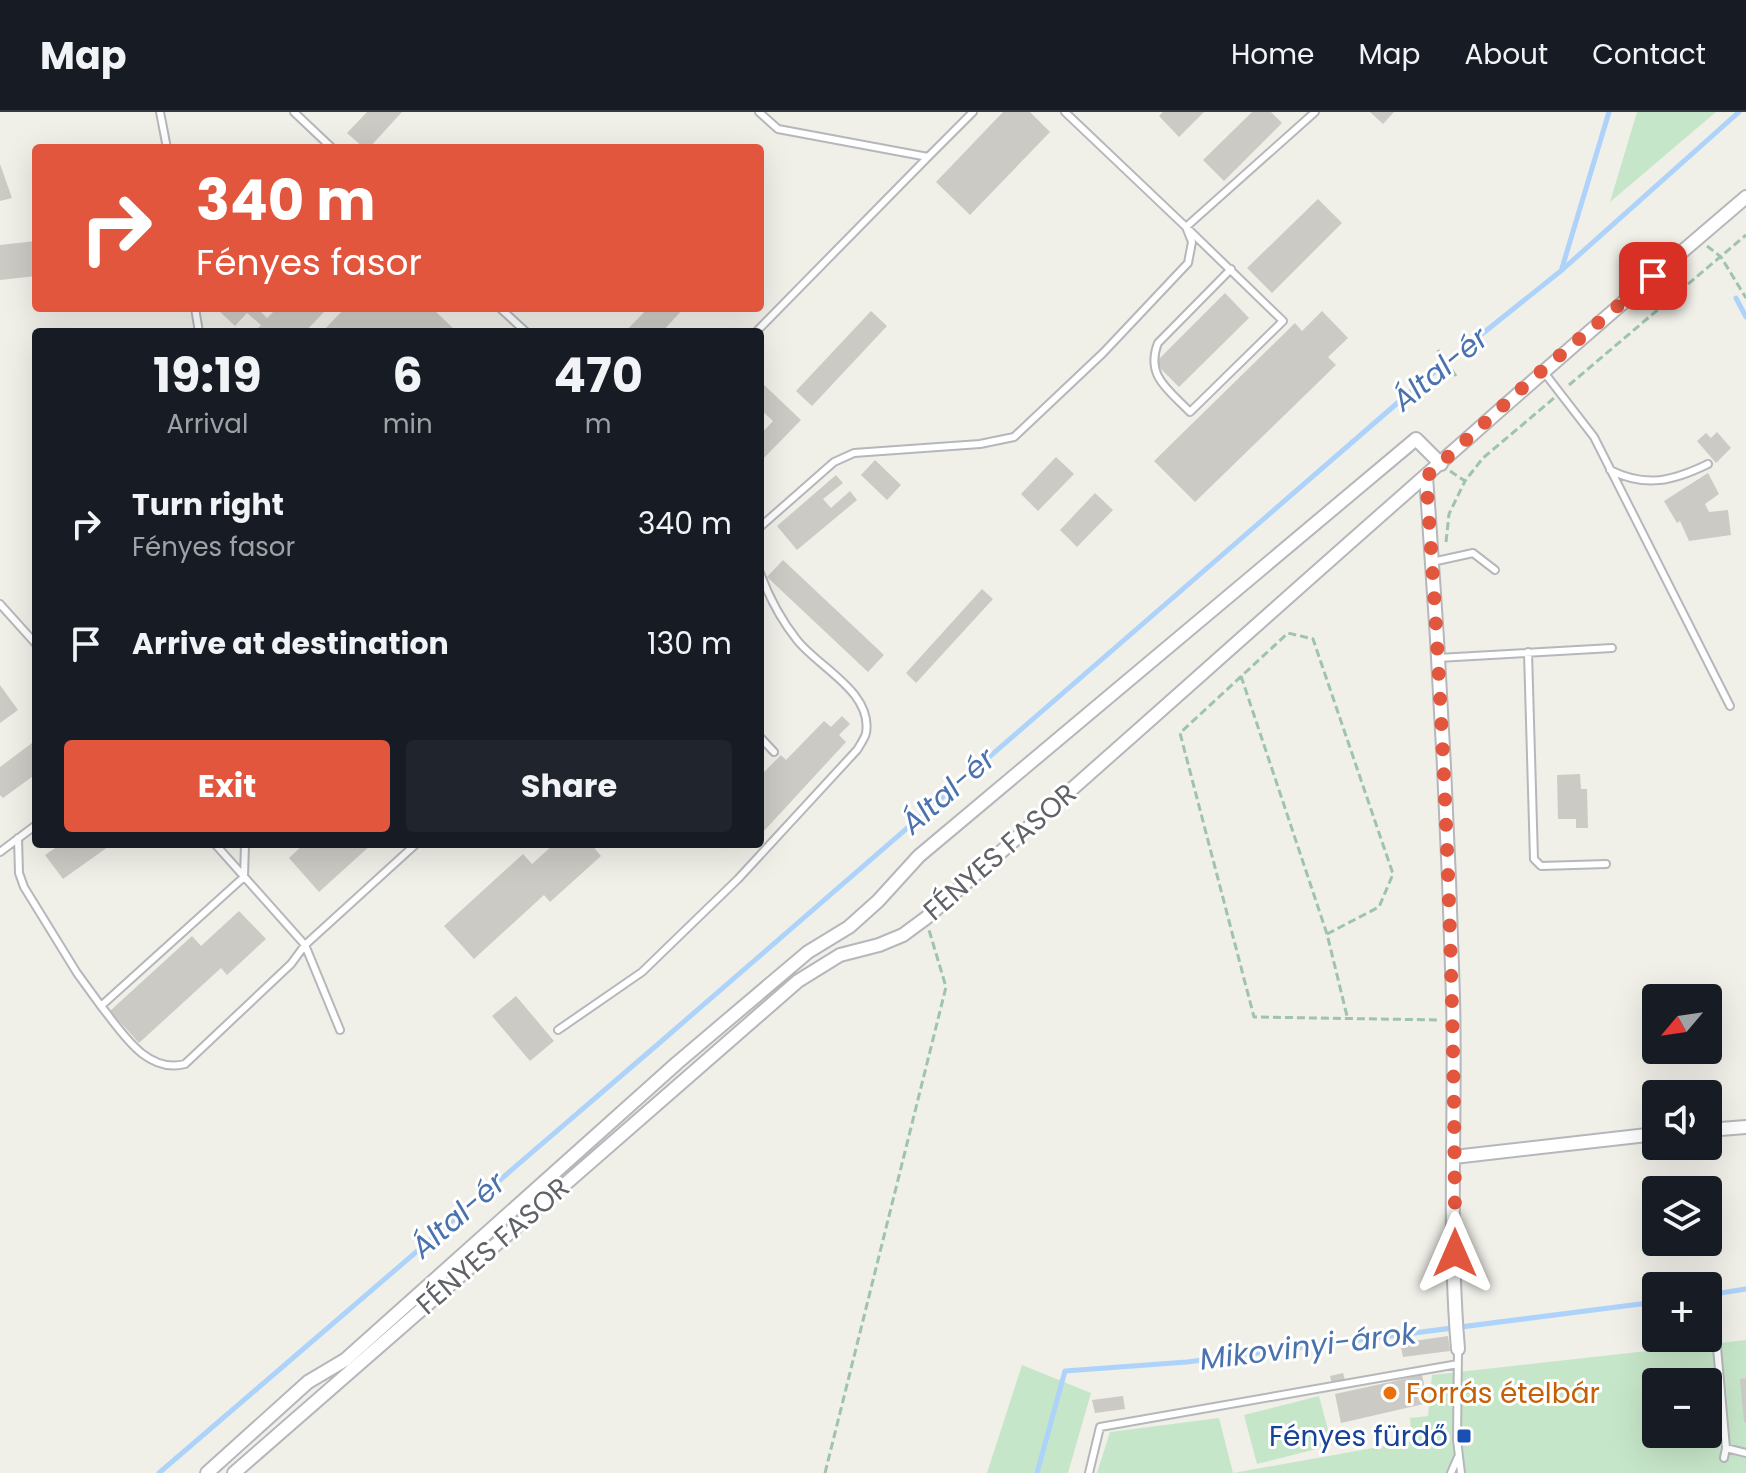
<!DOCTYPE html>
<html lang="en">
<head>
<meta charset="utf-8">
<style>
  :root { --surface:#171b24; --page:#20242c; --text:#f1f3f6; --muted:#9ea1a6; --line:#363941; --accent:#e1563d }
  body { margin:0; font-family:Poppins,sans-serif; background:var(--page); color:var(--text); height:100vh; display:flex; flex-direction:column; font-size:30px; white-space:nowrap }
  * { box-sizing:border-box; margin:0 }
  p { font-size:26px; color:var(--muted) }
  .icon { flex:none; width:44px; height:44px; fill:none; stroke:currentColor; stroke-width:2; stroke-linecap:round; stroke-linejoin:round }
  .map { position:relative; flex:1; overflow:hidden }
  .details { position:absolute; left:32px; top:216px; width:732px; height:520px; display:flex; flex-direction:column; background:var(--surface); border-radius:8px; box-shadow:0 8px 32px #0002 }
  .details>* { flex:none }
  .hud { position:absolute; left:32px; top:32px; width:732px; height:168px; border-radius:8px; box-shadow:0 8px 32px #0002; background:#e1563d; color:#fff; overflow:hidden }
  .needle { width:52px; rotate:241deg }
  .fabs { position:absolute; left:1642px; top:872px; display:grid; gap:16px }
  .fabs a { display:grid; place-items:center; width:80px; height:80px; border-radius:8px; background:var(--surface); box-shadow:0 8px 32px #0002; font-size:40px }
  .pin { position:absolute; display:grid; place-items:center; width:68px; height:68px; color:#fff; margin:-34px; border-radius:16px; box-shadow:0 4px 12px #0006 }
  .me { position:absolute; width:88px; margin:-44px; rotate:0deg; stroke-linejoin:round; filter:drop-shadow(0 0 6px #0008) }
  .turn { display:flex; align-items:center; gap:28px; height:168px; padding:0 32px; font-size:36px }
  .turn .icon { width:104px; height:104px; stroke-width:2.5 }
  .turn b { display:block; font-size:56px; line-height:68px }
  .eta { display:flex; justify-content:space-evenly; align-items:center; height:136px; text-align:center }
  .eta b { font-size:48px; font-weight:700; line-height:56px }
  .action { display:flex; gap:16px; margin-top:auto; padding:16px 32px }
  .action a { flex:1; height:92px; border-radius:8px; background:var(--accent); color:#fff; font-size:32px; font-weight:700; line-height:92px; text-align:center }
  .action a+a { background:var(--page); color:var(--text) }
  ul { padding:0; list-style:none }
  li { display:flex; align-items:center; gap:24px; height:120px; padding:0 32px }
  li div { flex:1 }
  li b { display:block; font-size:30px }
  li em { font-style:normal }
  header { display:flex; align-items:center; gap:48px; box-sizing:border-box; height:112px; padding:0 40px; background:var(--surface); border-bottom:2px solid var(--line) }
  header strong { font-size:38px }
  nav { display:flex; gap:44px; margin-inline-start:auto; font-size:28px }
  .map>svg:first-child { display:block }
</style>
</head>
<body>
<header>
<strong>Map</strong>
<nav><a>Home</a><a>Map</a><a>About</a><a>Contact</a></nav>
</header>
<div class="map">
<svg width="1746" height="1361" viewBox="0 0 1746 1361">
  <rect width="100%" height="100%" fill="#f0efe8"/>
  <path fill="#c6e6c9" fill-rule="evenodd" d="M1637,0H1716L1610,90Z
    M1746,1228V1361H1097L1110,1320L1219,1306L1233,1361L1412,1329L1410,1306L1428,1304L1432,1263ZM1656,1270H1708V1322H1656Z
    M1022,1253L1091,1281L1068,1361H987Z
    M1319,1284L1332,1333L1257,1352L1244,1303Z"/>
  <g fill="none" stroke-linecap="round" stroke-linejoin="round">
    <path stroke="#add3fb" stroke-width="5" d="M1562,156L1609,0
      M1736,186L1746,205
      M1708,1183L1746,1177
      M159,1361L657,933L1417,274L1562,158L1739,0
      M1037,1361L1065,1259L1187,1250L1656,1190"/>
  </g>
  <path fill="#cccac4" d="M367,0H402L369,36H364L347,21Z
    M1003,0H1030L1050,20L970,103L936,70Z
    M1163,0H1204L1179,25L1159,4Z
    M1252,0H1271L1282,11L1224,69L1203,48Z
    M1370,0H1394L1383,12Z
    M0,52L12,86L0,89Z
    M1318,87L1342,111L1272,181L1247,156Z
    M36,129V164L0,168V133Z
    M1225,181L1249,206L1179,275L1155,251Z
    M216,196H257L267,206L277,196H320L324,200L305,220H254L261,213L247,201L235,214Z
    M345,196H432L457,220H322Z
    M648,196H684L662,220H625Z
    M871,199L887,214L812,294L796,279Z
    M1322,199L1348,226L1328,245L1336,253L1195,390L1154,349L1295,211L1302,219Z
    M760,269L801,308L760,350V323L773,309L760,297Z
    M1717,320L1731,336L1716,351L1697,329L1706,321L1711,326Z
    M1056,345L1074,362L1038,399L1021,382Z
    M875,348L901,373L887,388L861,363Z
    M1708,361L1719,382L1705,392L1709,400L1728,398L1731,423L1689,429L1680,409L1677,411L1664,389Z
    M836,363L843,371L823,387L831,396L850,379L857,388L797,438L777,414Z
    M1095,381L1113,398L1077,435L1060,418Z
    M783,448L884,543L868,560L767,465Z
    M982,477L993,487L916,571L906,561Z
    M0,573L18,598L0,611Z
    M842,604L850,612L839,623L846,630L763,720L760,716V664L781,643L786,648L824,609L831,615Z
    M36,628V662L3,686L0,683V655Z
    M1580,662L1581,677H1587L1588,716H1576V707H1558L1557,663Z
    M61,732H112L63,767L45,743Z
    M304,732H372L319,780L289,746Z
    M554,732H591L601,744L550,790L544,783L474,847L444,814L523,742L532,752Z
    M239,799L266,827L227,863L221,856L139,931L110,899L192,824L201,834Z
    M516,884L554,929L530,949L492,904Z
    M1448,1224L1450,1239L1403,1245L1400,1231Z
    M1343,1261L1345,1268L1332,1272L1330,1264Z
    M1422,1263L1428,1291L1341,1311L1335,1282Z
    M1746,1266V1310H1744L1740,1267Z
    M1123,1284L1125,1297L1095,1301L1092,1288Z"/>
  <g fill="none" stroke-linecap="round" stroke-linejoin="round">
    <g stroke="#b5b7bb" stroke-width="10">
      <path id="lane" d="M160,0L167,36
        M294,0L332,36
        M928,45L973,0
        M1231,157L1158,231C1145,264 1169,278 1190,300L1283,209L1186,115L1315,0
        M195,196L199,220
        M500,196L526,220
        M756,220L928,45L778,17L759,0
        M1543,259L1594,325L1730,594
        M1610,358C1646,376 1673,369 1708,352
        M760,415L834,350L854,341L980,332L1014,325L1103,241L1188,151L1192,130L1186,115L1065,0
        M1432,450L1473,441L1495,458
        M0,492L36,532
        M1528,540L1534,747L1541,754L1606,752
        M1438,546L1612,536
        M760,625L774,640
        M18,726L19,761L24,775L77,861L101,894L244,765L245,732
        M215,732L305,833L340,918
        M0,740L36,713
        M101,894C122,920 146,962 185,952L291,852L305,833L416,732
        M558,918L642,860L738,767L857,638C860,633 865,626 866,621C873,580 818,555 797,528C781,508 769,485 760,461
        M1715,1213L1726,1336L1724,1346
        M1458,1237L1457,1328L1461,1361
        M1726,1336L1746,1341
        M1089,1361L1100,1315L1458,1252
        M1451,1361L1458,1345"/>
    </g>
    <g stroke="#b5b7bb" stroke-width="16">
      <path id="street" d="M1426,365C1439,538 1448,712 1453,885C1456,1002 1448,1120 1458,1237
        M1708,1018L1746,1015
        M1454,1045L1656,1022
        M207,1361L308,1270L345,1248L677,951L808,840L849,815L878,789L919,744L1416,327L1441,352
        M234,1361L798,869L840,843L879,833L903,823L926,806C1199,566 1469,321 1746,85"/>
    </g>
    <path stroke="#9ec4ac" stroke-width="3" stroke-dasharray="8 4" stroke-linecap="butt" d="M1707,134L1721,145L1746,186
      M1438,238L1456,264
      M1569,273L1746,123
      M1450,359L1465,369L1483,346L1554,286
      M1446,430L1449,402L1465,369
      M1241,564L1327,822L1347,904
      M1327,822L1379,795L1393,762L1313,527L1288,521L1180,621L1254,905L1441,908
      M825,1361L946,875L929,818"/>
    <use href="#lane" stroke="#fff" stroke-width="6"/>
    <use href="#street" stroke="#fff" stroke-width="12"/>
  </g>
  <g fill="none" stroke-linecap="round" stroke-linejoin="round">
    <path stroke="#e1563d" stroke-width="14" stroke-dasharray="0 25.2" d="M1455,1141C1455,882 1445,623 1426,365L1531,268L1653,164"/>
  </g>
  <circle fill="#e8710a" stroke="#fff" stroke-width="3" cx="1390" cy="1281" r="8"/>
  <rect fill="#1a4fb4" stroke="#fff" stroke-width="3" x="1456" y="1316" width="16" height="16" rx="4"/>
  <g text-anchor="middle" dominant-baseline="central" stroke-width="6" stroke-linejoin="round" paint-order="stroke">
    <g font-size="28" fill="#5f6267" stroke="#fff">
      <text transform="translate(1000 740) rotate(-41)">FÉNYES FASOR</text>
      <text transform="translate(493 1134) rotate(-41)">FÉNYES FASOR</text>
    </g>
    <g font-size="28" fill="#c56008" stroke="#fff" text-anchor="start">
      <text x="1406" y="1281">Forrás ételbár</text>
    </g>
    <g font-size="28" fill="#164399" stroke="#fff" text-anchor="end">
      <text x="1448" y="1324">Fényes fürdő</text>
    </g>
    <g font-size="30" font-style="italic" fill="#4972ae" stroke="#fff">
      <text transform="translate(1440 257) rotate(-39)">Által-ér</text>
      <text transform="translate(948 679) rotate(-41)">Által-ér</text>
      <text transform="translate(458 1103) rotate(-41)">Által-ér</text>
      <text transform="translate(1308 1234) rotate(-7)">Mikovinyi-árok</text>
    </g>
  </g>
</svg>
<div class="fabs">
<a><svg class="needle" viewBox="-14 -14 28 28"><path d="M0-13l5 13h-10z" fill="#e53935"/><path d="M0 13l5-13h-10z" fill="#9ea1a6"/></svg></a>
<a><svg class="icon" aria-label="sound" viewBox="0 0 24 24"><path d="M4 9h4l5-4v14l-5-4H4zM17 9q2 3 0 6"/></svg></a>
<a><svg class="icon" aria-label="layers" viewBox="0 0 24 24"><path d="M12 4l9 5-9 5-9-5zM3 14l9 5 9-5"/></svg></a>
<a>+</a>
<a>−</a>
</div>
<div class="pin" style="left:1653px;top:164px;background:#d93025"><svg class="icon" aria-label="arrive" viewBox="0 0 24 24"><path d="M6 21V4h12l-3 4 3 4H6"/></svg></div>
<svg class="me" style="left:1455px;top:1141px" viewBox="-20 -20 40 40"><path d="M0-17L14 15 0 8-14 15z" fill="#e1563d" stroke="#fff" stroke-width="4"/></svg>
<div class="hud">
<div class="turn"><svg class="icon" aria-label="right" viewBox="0 0 24 24"><path d="M7 20v-9h11M14 6l5 5-5 5"/></svg><div><b>340 m</b>Fényes fasor</div></div>
</div>
<section class="details">
<div class="eta">
<div><b>19:19</b><p>Arrival</p></div>
<div><b>6</b><p>min</p></div>
<div><b>470</b><p>m</p></div>
</div>
<ul>
<li><svg class="icon" aria-label="right" viewBox="0 0 24 24"><path d="M7 20v-9h11M14 6l5 5-5 5"/></svg><div><b>Turn right</b><p>Fényes fasor</p></div><em>340 m</em></li>
<li><svg class="icon" aria-label="arrive" viewBox="0 0 24 24"><path d="M6 21V4h12l-3 4 3 4H6"/></svg><div><b>Arrive at destination</b></div><em>130 m</em></li>
</ul>
<div class="action"><a>Exit</a><a>Share</a></div>
</section>
</div>
</body>
</html>
